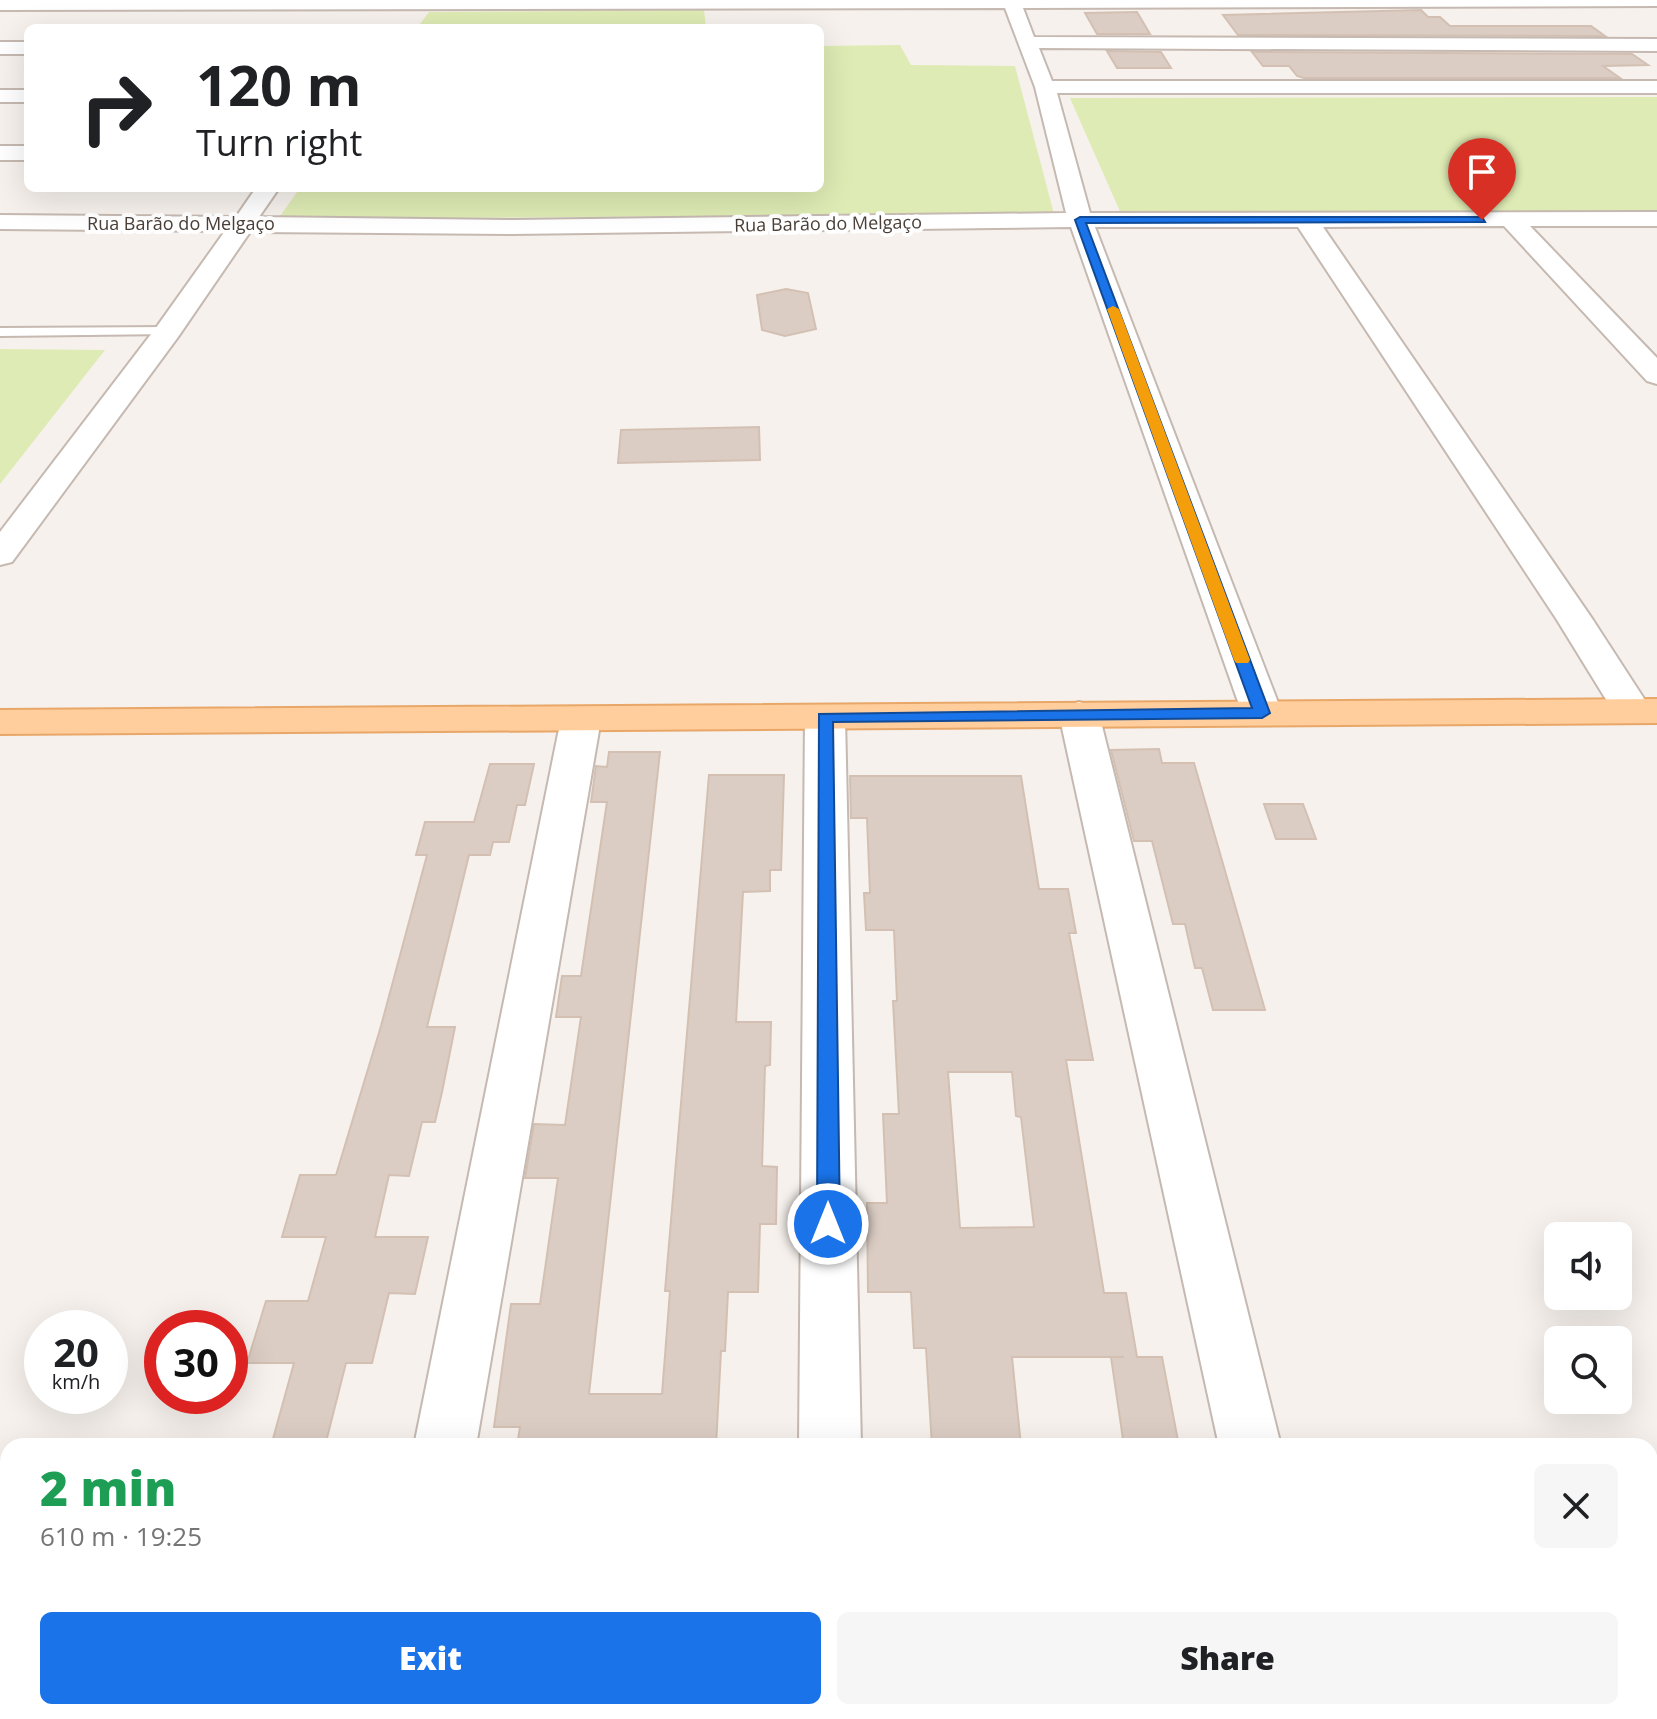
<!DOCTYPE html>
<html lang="en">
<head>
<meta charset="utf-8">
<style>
  :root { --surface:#fff; --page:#f6f6f6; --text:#202124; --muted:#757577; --accent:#1a73e8 }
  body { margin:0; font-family:"Open Sans",sans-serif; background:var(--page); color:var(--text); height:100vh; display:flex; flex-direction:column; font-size:30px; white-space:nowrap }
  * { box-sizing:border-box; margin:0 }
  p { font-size:26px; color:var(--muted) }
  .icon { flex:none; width:44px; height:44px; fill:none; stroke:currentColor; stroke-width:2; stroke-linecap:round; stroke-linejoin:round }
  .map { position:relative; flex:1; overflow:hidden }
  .side { position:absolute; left:0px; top:1438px; width:1658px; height:282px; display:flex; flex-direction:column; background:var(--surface); border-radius:24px 24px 0 0; box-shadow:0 8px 32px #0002 }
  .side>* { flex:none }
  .banner { position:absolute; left:24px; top:24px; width:800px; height:168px; border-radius:12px; box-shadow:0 8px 32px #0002; background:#fff; color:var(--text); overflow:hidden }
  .buttons { position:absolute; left:1544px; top:1222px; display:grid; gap:16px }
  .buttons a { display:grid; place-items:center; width:88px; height:88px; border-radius:12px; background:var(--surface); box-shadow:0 8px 32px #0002; font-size:40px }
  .speed { position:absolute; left:24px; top:1310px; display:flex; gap:16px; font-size:40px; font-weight:700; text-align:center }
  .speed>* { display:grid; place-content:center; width:104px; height:104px; border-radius:50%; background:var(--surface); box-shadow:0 8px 32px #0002; line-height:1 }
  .speed small { font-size:20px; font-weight:400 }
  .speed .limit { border:12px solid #d22; background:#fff; color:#111 }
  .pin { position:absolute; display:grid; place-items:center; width:68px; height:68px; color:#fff; margin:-82px -34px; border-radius:50% 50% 50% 0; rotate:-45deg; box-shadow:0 0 8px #0007 }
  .pin .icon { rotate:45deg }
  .me { position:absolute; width:88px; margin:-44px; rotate:0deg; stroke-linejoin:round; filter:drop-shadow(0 0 6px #0008) }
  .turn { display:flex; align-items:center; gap:28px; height:168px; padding:0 40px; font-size:36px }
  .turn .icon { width:104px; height:104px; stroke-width:2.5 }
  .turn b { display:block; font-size:56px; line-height:68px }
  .round { display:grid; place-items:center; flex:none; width:84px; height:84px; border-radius:12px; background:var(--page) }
  .headline { display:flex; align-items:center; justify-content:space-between; height:136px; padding:0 40px }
  h1 { font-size:48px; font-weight:800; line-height:60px; color:#1e9e55 }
  .button { display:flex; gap:16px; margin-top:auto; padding:16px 40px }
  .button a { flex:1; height:92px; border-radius:12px; background:var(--accent); color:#fff; font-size:32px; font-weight:800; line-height:92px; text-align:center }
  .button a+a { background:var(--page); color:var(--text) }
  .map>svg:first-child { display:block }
</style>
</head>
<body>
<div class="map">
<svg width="1657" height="1719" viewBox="0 0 1657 1719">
  <rect width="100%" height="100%" fill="#f6f1ec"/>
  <path fill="#deebb4" d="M704,10L706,28H417L429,12Z
    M900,45L911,65L1015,66L1054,214L278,219L300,188H820V46Z
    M1657,97V214L1122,216L1070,98Z
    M0,349L105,350L0,484Z"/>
  <path fill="#dbcdc4" stroke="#d3c0b3" stroke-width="2" fill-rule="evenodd" d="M1421,10L1428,17H1440L1450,26H1591L1605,36L1238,35L1223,15Z
    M1137,12L1150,34H1097L1085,13Z
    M1107,51L1161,52L1171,68H1117Z
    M1252,52L1632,54L1648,65L1603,66L1620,78H1304L1297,76L1289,66H1263Z
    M786,289L808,293L816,329L785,336L762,330L757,295Z
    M759,427L760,460L618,463L621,430Z
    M1159,749L1162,763H1194L1265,1010H1213L1202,968H1195L1185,924H1173L1152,841H1134L1111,750Z
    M609,752H660L589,1394H662L670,1291H665L709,775H784L781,870H770V891L743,892L736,1022H771L770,1065L765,1066L762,1166L777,1167L776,1224H760L758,1292H728L725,1351H721L716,1446H517L520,1427H494L511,1304H540L558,1178H525L534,1124L565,1125L581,1017H556L562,976H581L607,802H591L596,766L607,767Z
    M490,764H534L525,805H517L509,842H493L490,855H469L427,1027H455L442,1092L435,1122H422L409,1176L389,1175L375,1237H428L415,1294L389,1293L372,1363H346L325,1446H271L294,1363H247L266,1301H308L326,1237H282L300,1175H336L381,1026L427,855H416L425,822H474Z
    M850,776H1021L1039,889H1068L1076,933H1069L1093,1060H1066L1104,1293H1126L1137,1357H1162L1179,1446H1124L1111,1357H1124H1012L1021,1446H932L926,1348H914L911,1292H868L867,1203H887L883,1114H899L893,1001H897L894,930H866L864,893H870L867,818H851ZM948,1072H1012L1016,1116L1021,1117L1034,1227L960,1228Z
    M1264,804H1303L1316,839H1276Z"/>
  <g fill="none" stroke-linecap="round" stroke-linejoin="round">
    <g stroke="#c5b9b1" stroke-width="4">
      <path id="service" d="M168,327L173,328V334L0,336V328Z"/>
    </g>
    <g stroke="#c5b9b1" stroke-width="4">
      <path id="minor" d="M0,0H1657V6L1023,8L1034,37L1657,39V51L1039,48L1052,81H1657V93H1057L1090,213L1657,212V226H1530L1657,358V384L1647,381L1504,226L1323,227L1593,620L1652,711L1646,719L1632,723L1618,719L1557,620L1298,227H1095L1282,713L1276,721L1262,725L1248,721L1242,713L1071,227L512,234L250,232L178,337L12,562L0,565V532L158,325L225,231L0,229V215L236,217L256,188H279L259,217L512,220L1066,213L1035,87L1005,8L0,10Z
        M0,42H28V54H0Z
        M0,90H28V102H0Z
        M0,146H28V160H0Z
        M1079,702L1093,706L1099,714L1281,1446H1219L1059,714L1065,706Z
        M825,705L839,709L845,717L861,1446H799L805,717L811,709Z
        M581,707L595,711L601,719L476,1446H414L561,719L567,711Z
        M360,1712H430L428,1719H358Z
        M811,1712H946L943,1719H812Z"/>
    </g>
    <g stroke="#e8a768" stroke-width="4">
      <path id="primary" d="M1657,699V723L0,734V710Z"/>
    </g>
    <use href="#service" fill="#fff" fill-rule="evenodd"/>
    <use href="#minor" fill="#fff" fill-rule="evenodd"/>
    <use href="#primary" fill="#ffce9c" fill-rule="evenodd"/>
  </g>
  <path fill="#1a73e8" stroke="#114b97" stroke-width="2" d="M1482,217L1485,222L1086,223L1270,713L1262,718L833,722L840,1224L837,1231L828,1234L820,1231L817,1224L819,714L1252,708L1075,220L1080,217Z"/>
  <path fill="#f59e0b" d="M1113,306L1119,309L1250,660L1248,663H1236L1234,660L1107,309Z"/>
  <g text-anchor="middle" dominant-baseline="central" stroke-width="8" stroke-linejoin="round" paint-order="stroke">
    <g font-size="18" fill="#4b4039" stroke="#fff">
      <text x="181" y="223">Rua Barão do Melgaço</text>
      <text transform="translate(828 223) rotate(-1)">Rua Barão do Melgaço</text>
    </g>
  </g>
</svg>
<div class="buttons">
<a><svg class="icon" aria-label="sound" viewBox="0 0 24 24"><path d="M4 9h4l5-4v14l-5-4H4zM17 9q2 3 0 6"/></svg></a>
<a><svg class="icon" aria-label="search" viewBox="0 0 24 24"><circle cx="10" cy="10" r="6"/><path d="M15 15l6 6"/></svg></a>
</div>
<div class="speed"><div>20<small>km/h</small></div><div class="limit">30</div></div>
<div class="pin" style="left:1482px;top:220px;background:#d93025"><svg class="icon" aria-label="arrive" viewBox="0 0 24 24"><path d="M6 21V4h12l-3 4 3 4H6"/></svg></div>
<svg class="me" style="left:828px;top:1224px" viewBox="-20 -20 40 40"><circle r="17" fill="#1a73e8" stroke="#fff" stroke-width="3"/><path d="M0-11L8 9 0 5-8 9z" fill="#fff"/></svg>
<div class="banner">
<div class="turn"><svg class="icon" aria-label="right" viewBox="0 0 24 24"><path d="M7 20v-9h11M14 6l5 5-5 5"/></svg><div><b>120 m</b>Turn right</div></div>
</div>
<section class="side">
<div class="headline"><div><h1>2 min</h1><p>610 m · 19:25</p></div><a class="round"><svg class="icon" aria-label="close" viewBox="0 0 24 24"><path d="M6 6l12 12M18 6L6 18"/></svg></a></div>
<div class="button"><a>Exit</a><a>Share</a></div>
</section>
</div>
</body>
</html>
